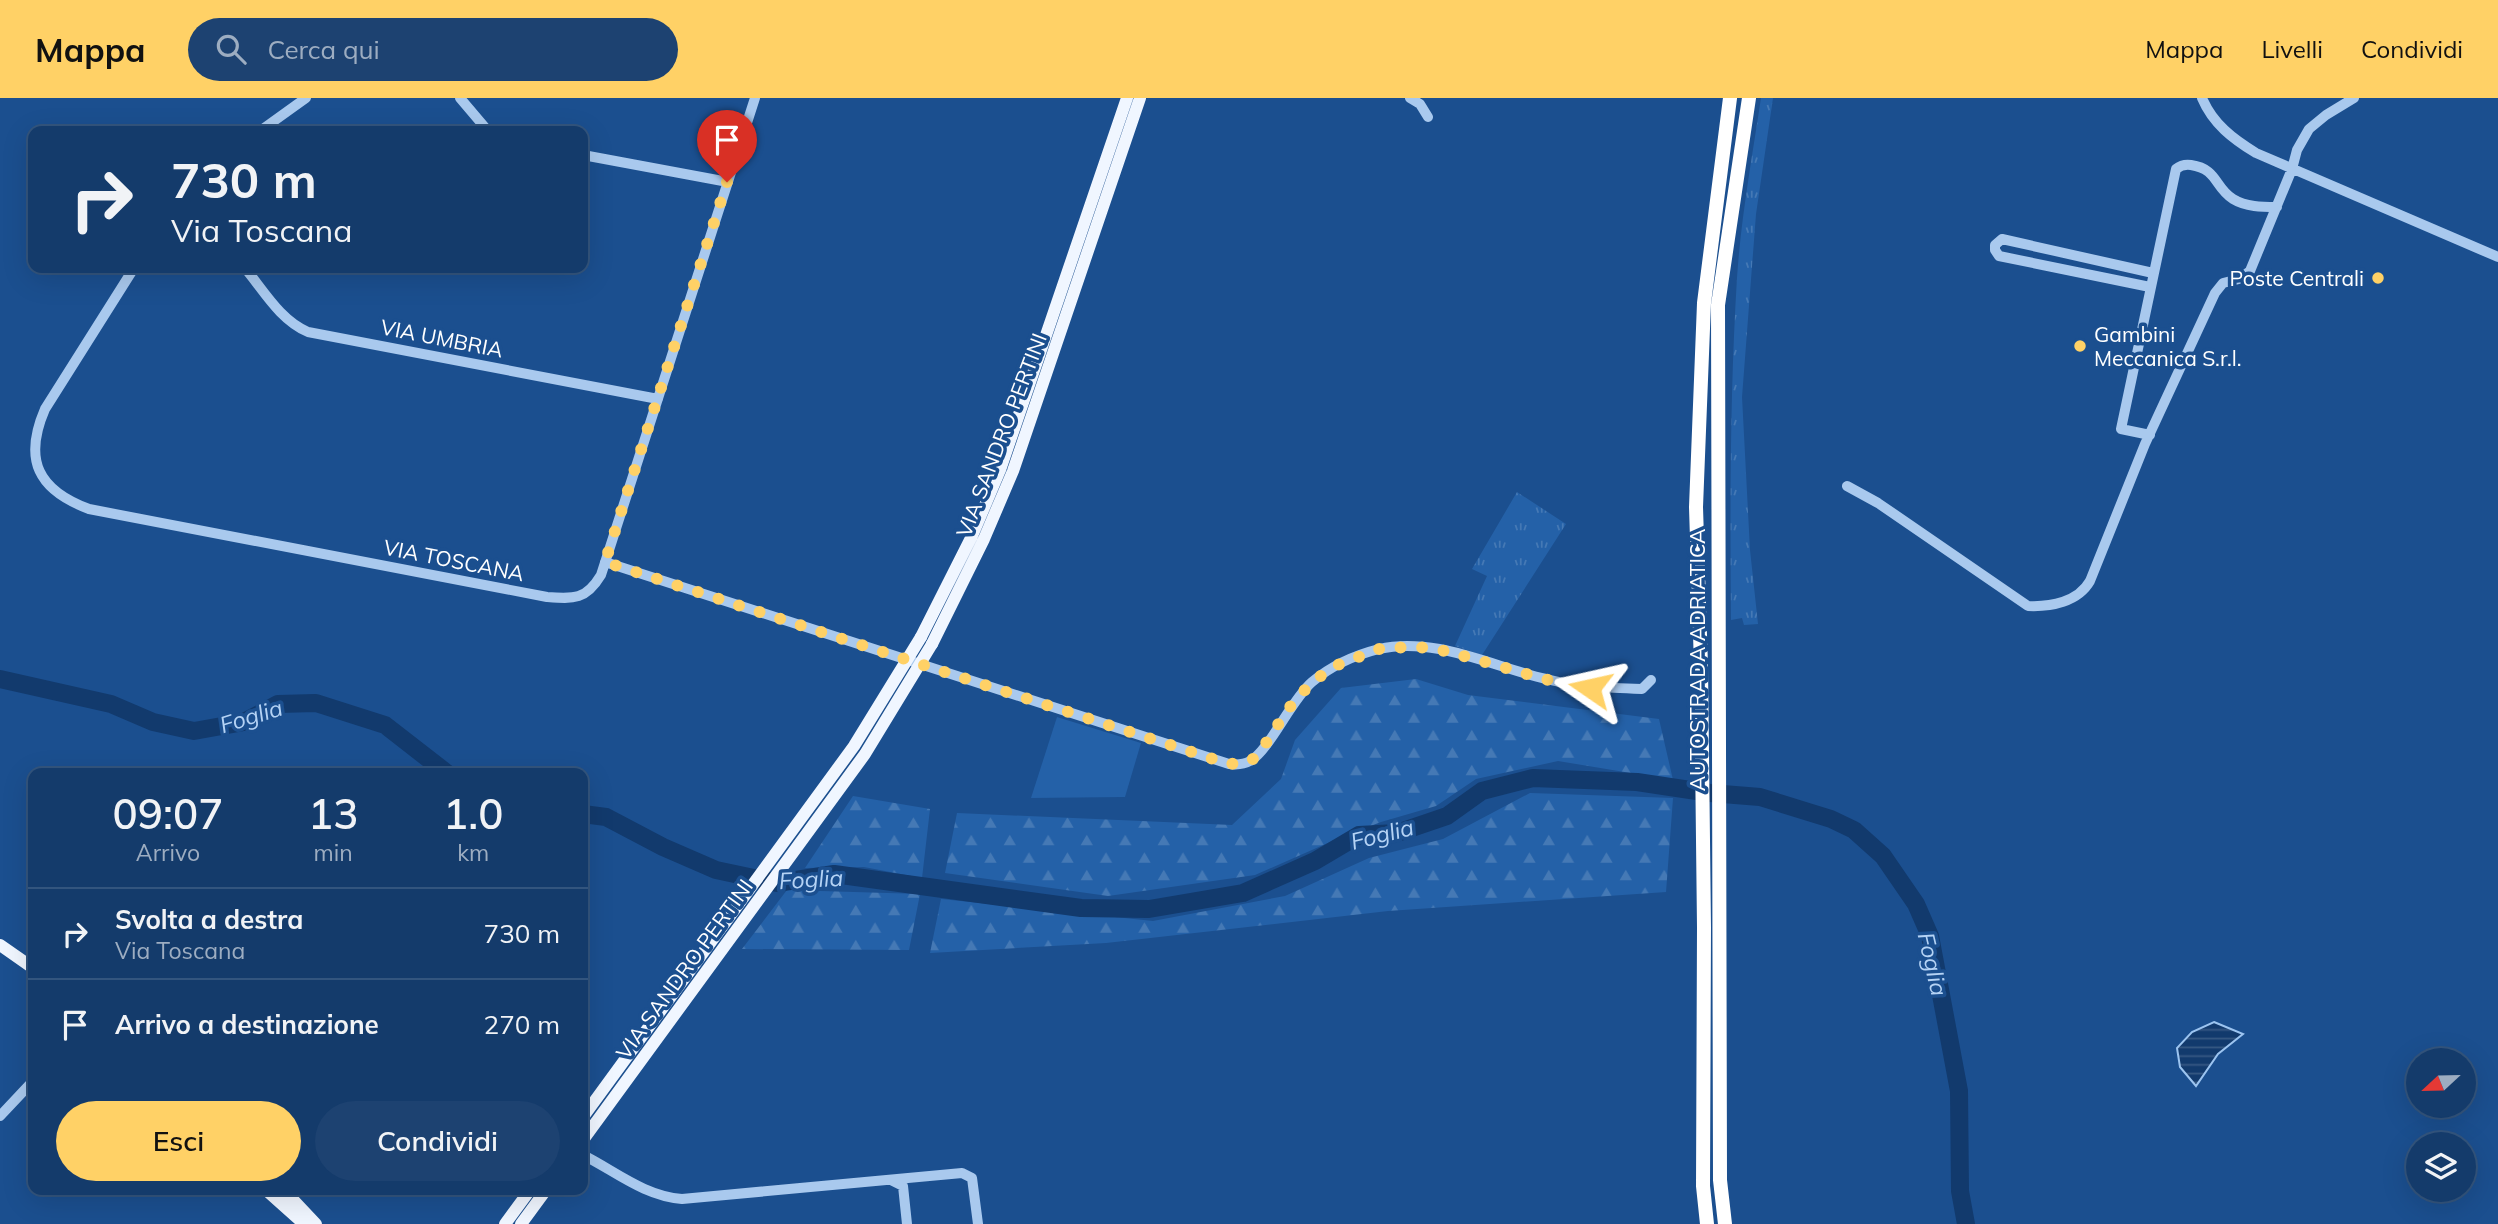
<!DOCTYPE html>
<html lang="it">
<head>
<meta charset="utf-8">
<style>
  :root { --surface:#143b6b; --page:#1d4271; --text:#f1f3f6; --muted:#9dadc1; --line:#33557e; --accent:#ffd166 }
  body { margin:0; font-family:Mulish,sans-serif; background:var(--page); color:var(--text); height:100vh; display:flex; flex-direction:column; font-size:26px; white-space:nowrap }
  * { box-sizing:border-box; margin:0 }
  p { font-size:23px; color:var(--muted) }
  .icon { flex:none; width:38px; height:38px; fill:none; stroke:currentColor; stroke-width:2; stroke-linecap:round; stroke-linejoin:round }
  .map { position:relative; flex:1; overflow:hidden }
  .panel { position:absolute; left:28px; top:670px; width:560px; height:427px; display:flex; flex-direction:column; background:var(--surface); border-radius:14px; box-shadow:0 7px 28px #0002,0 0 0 2px var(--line) }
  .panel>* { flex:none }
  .top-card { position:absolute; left:28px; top:28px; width:560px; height:147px; border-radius:14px; box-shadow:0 7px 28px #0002,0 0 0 2px var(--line); background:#143b6b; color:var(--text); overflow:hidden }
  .needle { width:46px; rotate:248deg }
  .tools { position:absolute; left:2406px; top:950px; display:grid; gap:14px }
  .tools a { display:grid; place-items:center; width:70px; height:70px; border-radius:50%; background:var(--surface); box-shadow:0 7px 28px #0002,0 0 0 2px var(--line); font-size:35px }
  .pin { position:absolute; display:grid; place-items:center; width:60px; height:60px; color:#fff; margin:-72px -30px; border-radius:50% 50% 50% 0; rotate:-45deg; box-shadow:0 0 7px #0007 }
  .pin .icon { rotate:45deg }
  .me { position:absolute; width:77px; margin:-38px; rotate:281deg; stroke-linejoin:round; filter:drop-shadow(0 0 5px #0008) }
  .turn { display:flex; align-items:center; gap:24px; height:147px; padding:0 28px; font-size:32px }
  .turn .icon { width:91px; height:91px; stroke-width:2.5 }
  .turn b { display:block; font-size:49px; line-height:60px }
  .eta { display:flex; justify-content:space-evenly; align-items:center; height:119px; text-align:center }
  .eta b { font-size:42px; font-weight:600; line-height:49px }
  .primary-button { display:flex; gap:14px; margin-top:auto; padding:14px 28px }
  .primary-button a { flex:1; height:80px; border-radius:42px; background:var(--accent); color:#111; font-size:28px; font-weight:600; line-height:80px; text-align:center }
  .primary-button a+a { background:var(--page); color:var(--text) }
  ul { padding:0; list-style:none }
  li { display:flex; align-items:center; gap:21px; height:91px; padding:0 28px; border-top:2px solid var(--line) }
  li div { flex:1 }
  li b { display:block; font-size:26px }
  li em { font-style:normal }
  header { display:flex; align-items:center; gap:42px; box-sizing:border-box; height:98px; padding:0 35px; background:var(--accent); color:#111 }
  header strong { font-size:33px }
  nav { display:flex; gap:38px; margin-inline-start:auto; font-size:24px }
  .search { width:490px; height:63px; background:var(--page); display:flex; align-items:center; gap:18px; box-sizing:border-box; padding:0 24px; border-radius:38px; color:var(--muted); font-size:26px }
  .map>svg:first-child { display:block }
</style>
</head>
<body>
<header>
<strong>Mappa</strong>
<div class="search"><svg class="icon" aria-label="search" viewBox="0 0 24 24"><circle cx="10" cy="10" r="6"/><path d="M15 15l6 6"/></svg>Cerca qui</div>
<nav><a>Mappa</a><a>Livelli</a><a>Condividi</a></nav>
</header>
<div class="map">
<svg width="2498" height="1126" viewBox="0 0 2498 1126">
  <defs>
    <pattern id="grass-tufts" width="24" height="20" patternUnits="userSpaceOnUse" patternTransform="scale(1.75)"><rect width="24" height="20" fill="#2461a8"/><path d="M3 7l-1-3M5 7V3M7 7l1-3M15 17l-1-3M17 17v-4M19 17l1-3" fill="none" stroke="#4579b5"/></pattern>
    <pattern id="forest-firs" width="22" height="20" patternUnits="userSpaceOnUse" patternTransform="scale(1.75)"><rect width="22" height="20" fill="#2461a8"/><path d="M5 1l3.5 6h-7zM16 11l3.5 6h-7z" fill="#4579b5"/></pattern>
    <pattern id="water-rules" width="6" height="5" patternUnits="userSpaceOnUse" patternTransform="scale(1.75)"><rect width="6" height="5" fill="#123a6d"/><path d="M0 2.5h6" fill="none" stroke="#365883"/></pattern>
  </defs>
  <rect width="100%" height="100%" fill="#1b4f8f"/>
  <path fill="url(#grass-tufts)" d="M1761,0H1773L1756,116L1742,299L1750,452L1758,526L1744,527L1742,520L1731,522C1730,408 1730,294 1737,180C1741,120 1752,60 1761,0Z
    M1517,394L1566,426L1482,557L1455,548L1487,478L1472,471Z"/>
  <path fill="url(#forest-firs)" d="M1416,581L1468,597L1659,621L1673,682L1558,663L1476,681L1436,708L1381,724L1339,740L1255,777L1108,798L945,775L957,715L1232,727L1281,681L1295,642L1341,590Z
    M1530,695L1673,700L1666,794L1388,813L1106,845L930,855L941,801L1153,823L1285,798L1369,760L1443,741Z
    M853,698L930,711L922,780L864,769L805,770Z
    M787,792L920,796L909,852L742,851Z"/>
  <path fill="#2461a8" d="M1057,619L1141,645L1125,699L1031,700Z"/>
  <path fill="url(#water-rules)" stroke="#9cc4f0" stroke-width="2" d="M2214,924L2243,936L2218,956L2196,988L2180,969L2177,950L2192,934Z"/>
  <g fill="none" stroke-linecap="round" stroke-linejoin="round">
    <path stroke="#123a6d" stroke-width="18" d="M0,581L111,606L153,624L194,633L244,624L278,606L316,605L385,627L448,676
      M583,716L606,719L663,749L716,772L777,785L834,776L1081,810L1149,811L1243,795L1315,763L1359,737L1397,735L1447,718L1482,693L1533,680L1637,684L1710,695L1760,699L1831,721L1854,732L1883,758L1916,806L1930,838L1959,993L1960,1093L1966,1126"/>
    <path stroke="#a9c9ee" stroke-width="10" d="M460,0L488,33
      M1410,0L1420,6L1428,19
      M2202,0C2213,26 2233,41 2256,55L2498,159
      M260,33L306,0
      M583,57L728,84
      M134,170L45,311C23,362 38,392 89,411L547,499C574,501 586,502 601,477L755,0
      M245,170C264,193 280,222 308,234L658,301
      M2150,189L1999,158L1995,152V147L2002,141L2153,175
      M2150,337L2121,331L2176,71C2181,67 2185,66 2191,67C2218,71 2214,89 2233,101C2246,109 2262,109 2277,109
      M1847,388L1878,405L2028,508C2051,509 2078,504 2090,483L2145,346L2215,195L2223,185L2239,181L2250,173L2292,71L2297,52L2309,31L2326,17L2354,0
      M605,464L1229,666C1237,667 1243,667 1250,663C1269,653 1291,602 1312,584C1331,568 1355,557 1379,551C1435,538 1493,569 1546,581C1578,589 1609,590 1642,591L1651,582
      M0,1018L33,983
      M583,1057C615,1073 644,1098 682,1101L962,1075L972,1080L978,1126
      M891,1082L903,1088L907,1126"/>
    <path stroke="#f0f6ff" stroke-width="12" d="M921,539L972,438L1000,372L1127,0
      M932,546L984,441L1013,373L1140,0
      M0,847L33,870
      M266,1092L304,1126
      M284,1092L316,1126
      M505,1126L530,1092
      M521,1126L546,1092"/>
    <path stroke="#fff" stroke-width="14" d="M1707,1126L1703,1088L1704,829L1701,568L1696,409L1704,205L1730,0
      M1725,1126L1720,1082L1718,207L1749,0"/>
    <path stroke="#f0f6ff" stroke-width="12" d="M583,1019L854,648L921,539
      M583,1042L865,656L932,546"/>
  </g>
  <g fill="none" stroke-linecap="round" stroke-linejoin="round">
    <path stroke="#ffd166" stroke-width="12" stroke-dasharray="0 21.6" d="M727,84L605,464L1229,666L1249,664L1258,657L1289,610L1311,585L1335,568L1382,550L1418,549L1446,553L1548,582L1590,590"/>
  </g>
  <g fill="#ffd166" stroke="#1b4f8f" stroke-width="2.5">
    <circle cx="2378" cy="180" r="7"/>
    <circle cx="2080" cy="248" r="7"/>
  </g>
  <g text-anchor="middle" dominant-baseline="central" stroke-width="7" stroke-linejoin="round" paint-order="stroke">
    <g font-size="21" fill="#fff" stroke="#1b4f8f" text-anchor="end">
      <text x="2364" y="180">Poste Centrali</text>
      <text x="2094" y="236" text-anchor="start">Gambini<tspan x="2094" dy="24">Meccanica S.r.l.</tspan></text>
    </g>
    <g font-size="21" fill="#fff" stroke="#1b4f8f">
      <text transform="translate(442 240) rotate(11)">VIA UMBRIA</text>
      <text transform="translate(1001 337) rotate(-69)">VIA SANDRO PERTINI</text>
      <text transform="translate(454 462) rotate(11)">VIA TOSCANA</text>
      <text transform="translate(1697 562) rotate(-90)">AUTOSTRADA ADRIATICA</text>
      <text transform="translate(684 871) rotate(-54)">VIA SANDRO PERTINI</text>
    </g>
    <g font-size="23" font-style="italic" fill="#b5d3f5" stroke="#1b4f8f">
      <text transform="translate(251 618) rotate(-17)">Foglia</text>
      <text transform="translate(1382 736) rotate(-14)">Foglia</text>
      <text transform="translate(811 781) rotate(-3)">Foglia</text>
      <text transform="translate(1933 866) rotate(77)">Foglia</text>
    </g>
  </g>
</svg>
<div class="tools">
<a><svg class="needle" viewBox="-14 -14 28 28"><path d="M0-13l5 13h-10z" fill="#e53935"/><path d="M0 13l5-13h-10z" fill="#9dadc1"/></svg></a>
<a><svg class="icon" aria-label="layers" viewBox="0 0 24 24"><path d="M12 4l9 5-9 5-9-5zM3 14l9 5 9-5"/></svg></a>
</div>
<div class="pin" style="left:727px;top:84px;background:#d93025"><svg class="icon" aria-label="arrive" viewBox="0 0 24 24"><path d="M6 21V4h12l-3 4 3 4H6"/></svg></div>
<svg class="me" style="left:1590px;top:590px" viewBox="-20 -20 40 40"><path d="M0-17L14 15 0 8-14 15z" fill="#ffd166" stroke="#fff" stroke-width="4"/></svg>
<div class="top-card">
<div class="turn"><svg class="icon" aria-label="right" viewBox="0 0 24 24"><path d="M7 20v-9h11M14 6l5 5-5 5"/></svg><div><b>730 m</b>Via Toscana</div></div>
</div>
<section class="panel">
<div class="eta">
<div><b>09:07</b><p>Arrivo</p></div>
<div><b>13</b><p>min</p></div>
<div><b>1.0</b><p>km</p></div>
</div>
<ul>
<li><svg class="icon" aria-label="right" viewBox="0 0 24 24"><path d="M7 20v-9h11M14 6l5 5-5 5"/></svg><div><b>Svolta a destra</b><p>Via Toscana</p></div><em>730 m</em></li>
<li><svg class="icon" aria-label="arrive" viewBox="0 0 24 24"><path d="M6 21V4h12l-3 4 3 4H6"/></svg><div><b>Arrivo a destinazione</b></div><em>270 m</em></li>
</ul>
<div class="primary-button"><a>Esci</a><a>Condividi</a></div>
</section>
</div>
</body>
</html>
